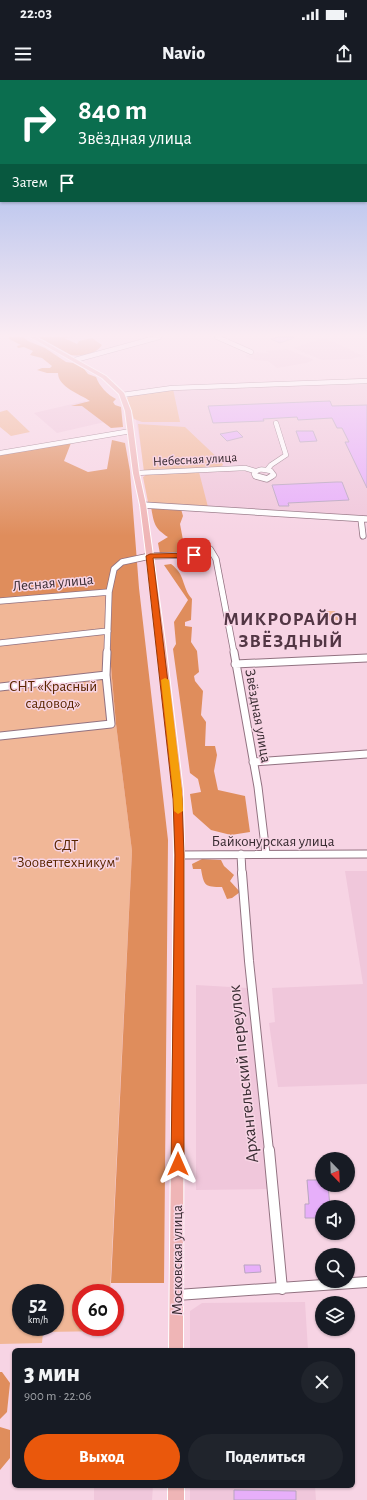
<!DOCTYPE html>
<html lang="ru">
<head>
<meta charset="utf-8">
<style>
  :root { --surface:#171b24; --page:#20242c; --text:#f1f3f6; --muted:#9ea1a6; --accent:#ea580c }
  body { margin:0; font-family:"Alegreya Sans",sans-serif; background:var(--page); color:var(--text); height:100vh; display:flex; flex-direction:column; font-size:15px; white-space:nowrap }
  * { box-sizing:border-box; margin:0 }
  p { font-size:13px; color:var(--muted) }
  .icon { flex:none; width:22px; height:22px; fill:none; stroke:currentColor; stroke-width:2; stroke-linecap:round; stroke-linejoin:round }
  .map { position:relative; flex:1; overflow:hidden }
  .drawer { position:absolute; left:12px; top:1268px; width:343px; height:140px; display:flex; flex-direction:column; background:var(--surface); border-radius:6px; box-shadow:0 1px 3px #0004 }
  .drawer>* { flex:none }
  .guide { position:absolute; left:0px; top:0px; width:367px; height:122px; box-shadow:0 1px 3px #0004; background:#0b6e4f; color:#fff; overflow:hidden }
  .needle { width:26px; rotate:157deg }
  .controls { position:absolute; left:315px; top:1072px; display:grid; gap:8px }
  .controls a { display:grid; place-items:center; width:40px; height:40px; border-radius:50%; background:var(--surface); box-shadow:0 1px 3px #0004; font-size:20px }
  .speed { position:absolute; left:12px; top:1204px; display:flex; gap:8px; font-size:20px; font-weight:700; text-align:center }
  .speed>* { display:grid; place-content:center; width:52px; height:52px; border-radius:50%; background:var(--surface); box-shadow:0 1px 3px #0004; line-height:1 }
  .speed small { font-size:10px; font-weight:400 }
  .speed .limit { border:6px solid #d22; background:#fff; color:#111 }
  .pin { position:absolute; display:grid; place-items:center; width:34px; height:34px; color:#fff; margin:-17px; border-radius:8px; box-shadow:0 2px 6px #0006 }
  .me { position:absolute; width:44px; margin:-22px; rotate:0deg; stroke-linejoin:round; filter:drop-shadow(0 0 3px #0008) }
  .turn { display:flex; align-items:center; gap:14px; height:84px; padding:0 12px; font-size:18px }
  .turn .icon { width:52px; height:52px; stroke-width:2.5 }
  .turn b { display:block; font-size:28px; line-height:34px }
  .then { display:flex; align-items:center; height:38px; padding:0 12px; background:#0003; gap:8px; font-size:15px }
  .round { display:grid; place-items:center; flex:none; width:42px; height:42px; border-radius:21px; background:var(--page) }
  .overview { display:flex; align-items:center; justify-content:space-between; height:68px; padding:0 12px }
  h1 { font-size:24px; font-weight:800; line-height:30px }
  .button { display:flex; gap:8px; margin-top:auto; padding:8px 12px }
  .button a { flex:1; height:46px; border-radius:24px; background:var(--accent); color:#fff; font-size:16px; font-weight:800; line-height:46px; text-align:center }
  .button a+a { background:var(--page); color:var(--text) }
  .status { display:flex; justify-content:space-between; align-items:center; height:28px; padding:0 20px; background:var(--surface); direction:ltr }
  .status svg { height:11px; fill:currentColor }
  header { display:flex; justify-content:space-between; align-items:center; height:52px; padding:0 12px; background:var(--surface); font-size:18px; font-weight:800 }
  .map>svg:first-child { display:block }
</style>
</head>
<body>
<div class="status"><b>22:03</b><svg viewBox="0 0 49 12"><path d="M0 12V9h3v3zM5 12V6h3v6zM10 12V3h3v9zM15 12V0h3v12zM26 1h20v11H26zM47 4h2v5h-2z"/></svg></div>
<header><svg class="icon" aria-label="menu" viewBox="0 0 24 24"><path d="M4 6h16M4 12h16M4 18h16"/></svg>Navio<svg class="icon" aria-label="share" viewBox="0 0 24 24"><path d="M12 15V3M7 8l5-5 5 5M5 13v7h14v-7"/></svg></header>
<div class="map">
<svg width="367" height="1420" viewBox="0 0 367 1420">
  <rect width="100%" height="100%" fill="#f7d4e4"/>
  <path fill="#f0c7db" d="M324,258L349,269L363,276L351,279L322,280L293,268Z
    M287,269L314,280L306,283L277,288L268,281L254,280L245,276L257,272L271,274L265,271Z
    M367,298V442L151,427L136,340L127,313L165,307Z
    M85,321L109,341L57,353L34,333Z
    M345,791H367V1004L278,1007L269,943L275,942L272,908L363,904Z
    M196,905L248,908L268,1109L196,1110Z
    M305,1222L308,1270H190V1231L202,1223Z
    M94,1406H153L152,1420H94Z
    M190,1406H315L316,1420H190Z"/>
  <path fill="#f1b797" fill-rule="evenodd" d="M173,309L180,342H142L134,339L127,318L129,316Z
    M7,330L30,352L11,356L0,347V332Z
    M138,344L185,347L222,382L223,385L220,387L144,392Z
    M199,392L208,427L158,425L148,422L143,397L146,395Z
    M112,511L110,575L116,644L132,771L110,1213H81V1247H109V1251L43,1252L42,1263L0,1264V521ZM21,1213H55V1247H21Z
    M320,531H335L339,540L323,541Z"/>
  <path fill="#df8d5c" d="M9,257H23L28,261L45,268L66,282L73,283L84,289L88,294L96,297C99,306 108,315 116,319L113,322L115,325L121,327L123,347L111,348L82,326H71L90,321C80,314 58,307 58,293H47L37,290L42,288H50L52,286L42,278L30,275L33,271L24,267L18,268L17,266L21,265L9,259Z
    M38,257H73L64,258L77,264L79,261L92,258L102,265C96,274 83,277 71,275Z
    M112,360L125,363L130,391L139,508L168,760L164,1203H111L132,771L116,644L110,575L112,512L0,521V374L71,363L64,381L88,392L107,389Z
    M151,427L181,429L183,436L180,444L183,460L180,473L160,474L158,463L168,457C154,448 154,443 151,427Z
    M171,484C186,495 181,506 192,519L191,540L185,542V546L192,547L191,562L197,571L199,592L194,596L195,601L203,611L201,635L206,642L205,666H215L217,675L214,691L218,710L245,716L250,752L231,755L211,750L193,734L190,714L201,712L198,699L190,693L173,569L176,564L174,542L188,520L164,485Z
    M202,779L221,780L224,786L234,795L230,801L240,812L232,818L227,819L222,807C205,807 204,806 201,789H193L192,784Z
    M0,1292H2L10,1303L7,1332L0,1339Z
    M0,1347L10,1350V1378L0,1390Z"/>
  <path fill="#e7affa" stroke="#b9a5c0" d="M278,257H294V258L280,263L271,259Z
    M330,321L332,326L367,325V408L345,362H349L342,348H337L332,338L298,340L297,337L263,339L264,341L213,343L208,326Z
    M237,351L243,357L227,361L220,354Z
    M296,351H313L317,361L300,362Z
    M336,402H342L349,420L288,423L289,426H279L272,405Z
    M307,1100H322V1105H328L330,1127H322V1138H305V1124H309Z
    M244,1185H260L261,1192L245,1193Z
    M234,1410L296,1411V1420H234Z"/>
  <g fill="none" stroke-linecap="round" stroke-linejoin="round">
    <g stroke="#927281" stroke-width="5.5">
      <path id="minor-far4" d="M217,257L251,272
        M75,280L159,257
        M122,315L172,308L367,301
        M0,373L131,351
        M267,390L271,385L286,375L276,343
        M136,393L245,388L255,391
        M260,397L255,396L254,394C259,387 264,390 271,391L274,395L270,397"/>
    </g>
    <g stroke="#927281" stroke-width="7">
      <path id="minor-far3" d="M256,396L267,399L272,396
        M143,425L367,439
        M361,439L363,456
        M0,521L109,512
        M0,563L108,551
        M107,573L109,512L114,489L122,482L150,476L194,475L210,469L216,479L234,573"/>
    </g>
    <g stroke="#927281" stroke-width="9">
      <path id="minor-far2" d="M234,572L258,707L266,774
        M235,584L367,578
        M0,607L106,595
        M0,656L111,644L106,595L107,572
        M253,682L367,674
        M241,774L242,794
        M179,775L367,774"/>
    </g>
    <g stroke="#927281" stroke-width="10">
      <path id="minor-far1" d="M242,793L249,881L269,1071"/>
    </g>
    <g stroke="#927281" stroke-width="12">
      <path id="minor" d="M269,1070L282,1209
        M177,1215L367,1202"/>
    </g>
    <g stroke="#fff" stroke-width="2">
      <path id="major" d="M30,257H36L106,296L124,313L131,331L139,393L146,425L165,562L183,711L184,775L183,1270H169L174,775L173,711L157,562L140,425L133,393L125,331L119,314L102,298Z
        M168,1406H184V1420H168Z"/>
    </g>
    <use href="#minor-far4" stroke="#fff" stroke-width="4.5"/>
    <use href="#minor-far3" stroke="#fff" stroke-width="5.5"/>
    <use href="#minor-far2" stroke="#fff" stroke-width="7"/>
    <use href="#minor-far1" stroke="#fff" stroke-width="8"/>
    <use href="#minor" stroke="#fff" stroke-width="10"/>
    <use href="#major" fill="#efb5b6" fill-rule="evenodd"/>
  </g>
  <linearGradient id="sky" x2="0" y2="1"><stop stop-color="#8ba9ea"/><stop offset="0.56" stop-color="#fbecf3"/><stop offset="1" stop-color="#fbecf3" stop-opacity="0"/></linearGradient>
  <rect width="367" height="456" fill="url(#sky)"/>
  <path fill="#ea580c" stroke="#983908" d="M194,473L197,474V477L153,478L182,719L184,775V1084L182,1088L178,1089L173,1088L171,1084L175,775L173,719L146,476L150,474Z"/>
  <path fill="#f59e0b" d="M165,598L169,600L182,711L183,731L178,734L174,731L173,711L161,600Z"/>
  <g text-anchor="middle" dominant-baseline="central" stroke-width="3" stroke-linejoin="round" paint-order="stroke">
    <g font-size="13" fill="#392c32" stroke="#f7d4e4">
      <text transform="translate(195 380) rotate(-3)">Небесная улица</text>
    </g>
    <g font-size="15" fill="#392c32" stroke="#f7d4e4">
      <text transform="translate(53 503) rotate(-5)">Лесная улица</text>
      <text transform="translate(258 636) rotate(80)">Звёздная улица</text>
      <text x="273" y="761">Байконурская улица</text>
      <text transform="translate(177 1180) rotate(-90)">Московская улица</text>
    </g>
    <g font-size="15" fill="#5a2600" stroke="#f7d4e4">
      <text x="53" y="606">СНТ «Красный<tspan x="53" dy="17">садовод»</tspan></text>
      <text x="66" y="765">СДТ<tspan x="66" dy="17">"Зооветтехникум"</tspan></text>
    </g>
    <g font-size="18" fill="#392c32" stroke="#f7d4e4">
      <text transform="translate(244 994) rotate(-96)">Архангельский переулок</text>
    </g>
    <g font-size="19" font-weight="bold" letter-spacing="1" fill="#523644" stroke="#f7d4e4">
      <text x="291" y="539">МИКРОРАЙОН<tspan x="291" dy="22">ЗВЁЗДНЫЙ</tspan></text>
    </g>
  </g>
</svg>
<div class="controls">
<a><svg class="needle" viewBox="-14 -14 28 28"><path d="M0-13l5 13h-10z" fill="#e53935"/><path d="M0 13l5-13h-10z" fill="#9ea1a6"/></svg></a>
<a><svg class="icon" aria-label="sound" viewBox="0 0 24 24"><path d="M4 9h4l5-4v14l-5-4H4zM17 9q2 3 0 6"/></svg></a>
<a><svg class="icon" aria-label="search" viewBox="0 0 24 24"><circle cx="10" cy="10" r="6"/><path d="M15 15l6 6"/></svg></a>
<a><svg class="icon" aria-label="layers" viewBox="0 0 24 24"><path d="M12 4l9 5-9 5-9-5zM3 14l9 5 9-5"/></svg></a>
</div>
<div class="speed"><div>52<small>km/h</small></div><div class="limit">60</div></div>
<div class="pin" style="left:194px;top:475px;background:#d93025"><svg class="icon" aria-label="arrive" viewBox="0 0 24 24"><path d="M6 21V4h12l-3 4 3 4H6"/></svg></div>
<svg class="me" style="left:178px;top:1084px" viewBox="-20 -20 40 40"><path d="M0-17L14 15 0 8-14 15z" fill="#ea580c" stroke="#fff" stroke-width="4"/></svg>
<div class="guide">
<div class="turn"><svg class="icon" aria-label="right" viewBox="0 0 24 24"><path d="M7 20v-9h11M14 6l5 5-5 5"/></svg><div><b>840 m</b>Звёздная улица</div></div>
<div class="then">Затем<svg class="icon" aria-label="arrive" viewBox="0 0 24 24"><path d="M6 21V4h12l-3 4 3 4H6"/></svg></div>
</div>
<section class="drawer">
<div class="overview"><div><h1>3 мин</h1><p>900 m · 22:06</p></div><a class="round"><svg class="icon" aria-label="close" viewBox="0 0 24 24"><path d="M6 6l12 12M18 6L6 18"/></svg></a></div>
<div class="button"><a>Выход</a><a>Поделиться</a></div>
</section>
</div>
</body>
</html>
